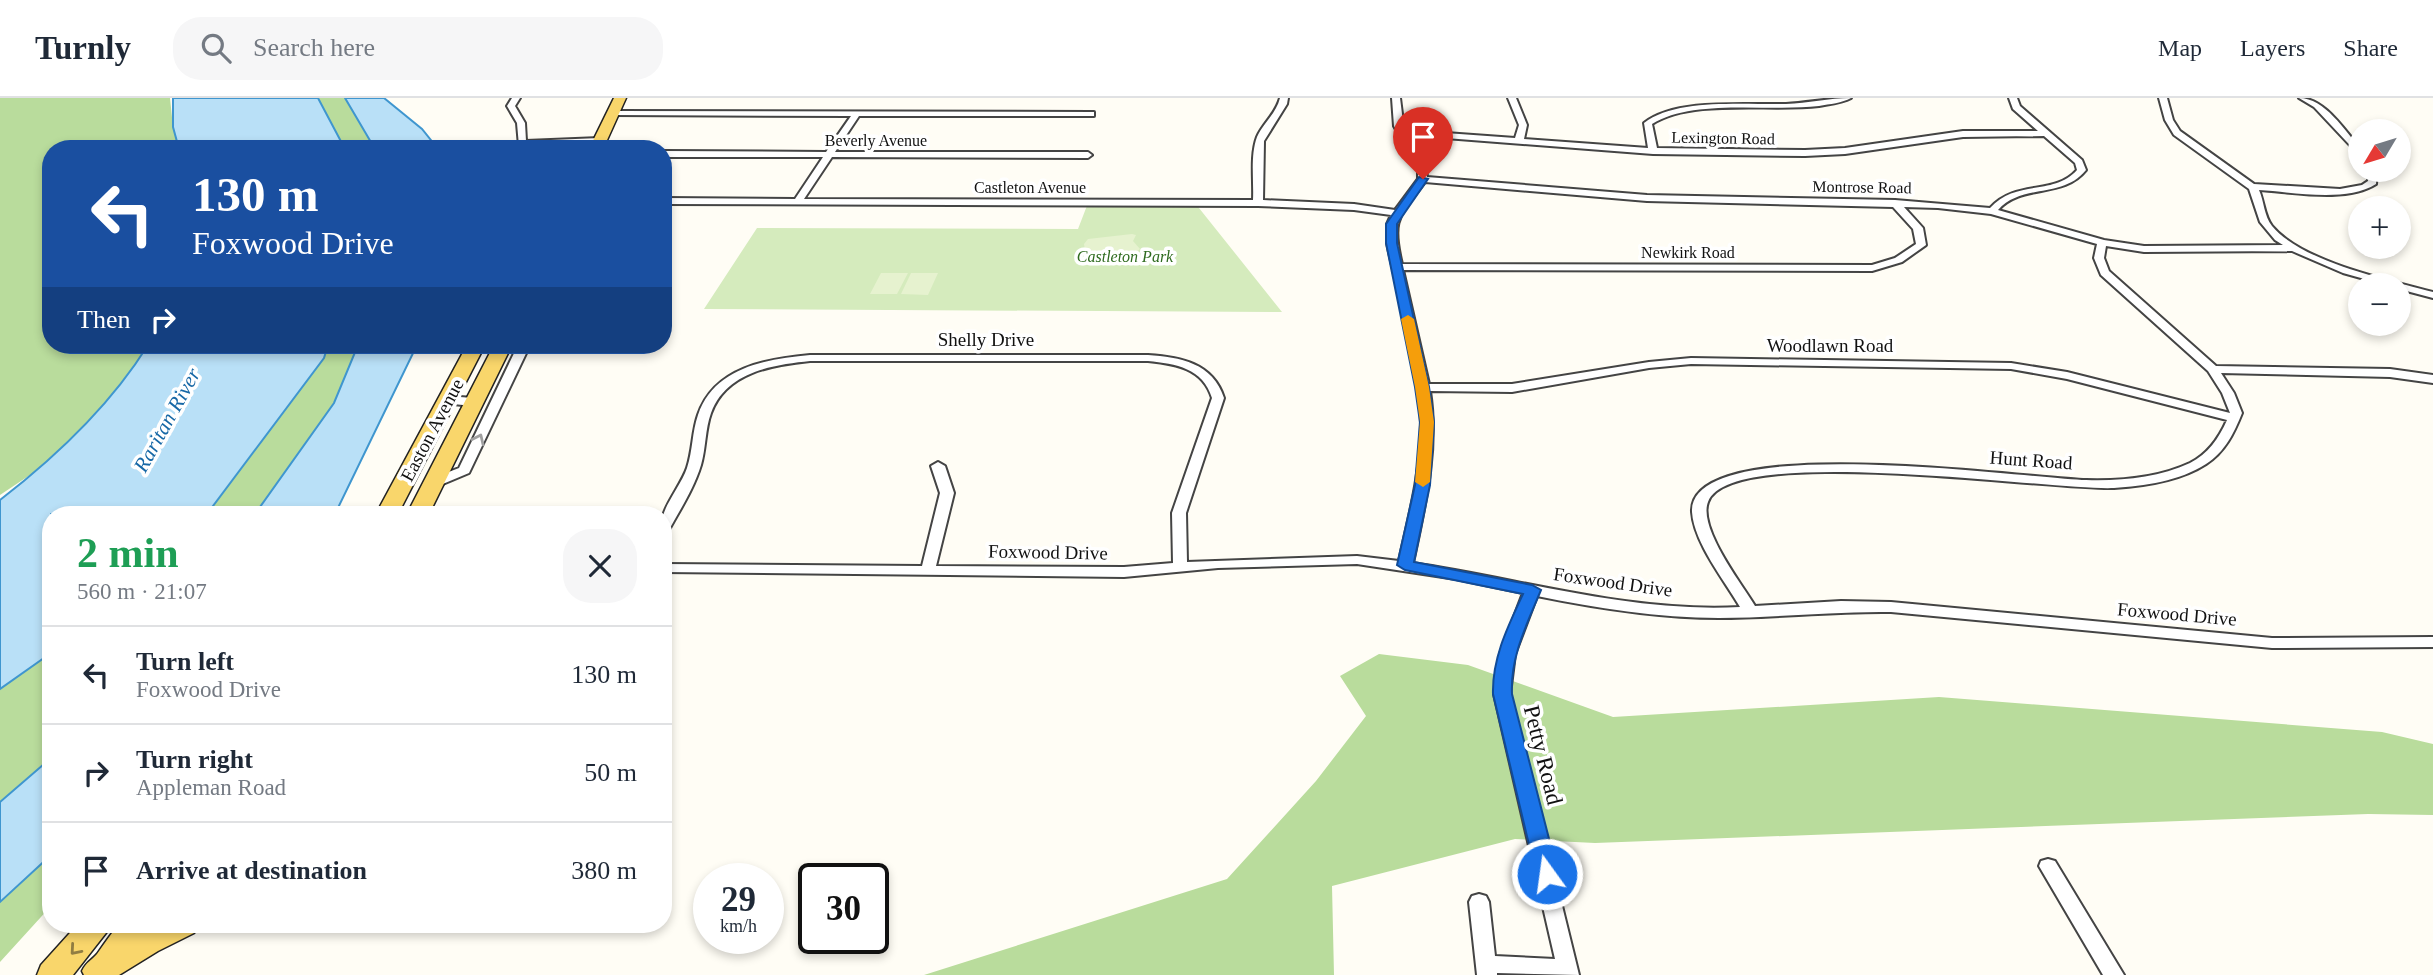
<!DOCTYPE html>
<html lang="en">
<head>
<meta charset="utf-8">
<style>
  :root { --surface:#fff; --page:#f6f6f7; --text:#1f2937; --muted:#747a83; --line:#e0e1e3 }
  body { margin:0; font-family:Georgia,serif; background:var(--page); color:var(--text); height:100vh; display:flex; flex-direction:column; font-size:26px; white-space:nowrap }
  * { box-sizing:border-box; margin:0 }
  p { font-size:23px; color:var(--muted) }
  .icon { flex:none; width:38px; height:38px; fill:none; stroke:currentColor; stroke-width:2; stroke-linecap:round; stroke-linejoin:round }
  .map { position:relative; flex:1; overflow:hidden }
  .sheet { position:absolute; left:42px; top:408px; width:630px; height:427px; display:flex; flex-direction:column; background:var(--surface); border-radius:28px; box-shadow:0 4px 10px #0003 }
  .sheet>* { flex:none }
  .top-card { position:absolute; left:42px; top:42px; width:630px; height:214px; border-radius:28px; box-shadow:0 4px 10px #0003; background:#1a4fa0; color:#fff; overflow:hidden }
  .needle { width:46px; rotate:232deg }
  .buttons { position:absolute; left:2348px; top:21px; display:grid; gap:14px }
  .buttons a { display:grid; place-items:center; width:63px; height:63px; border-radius:50%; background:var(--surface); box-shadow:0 4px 10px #0003; font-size:35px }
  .speed { position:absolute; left:693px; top:765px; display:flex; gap:14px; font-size:35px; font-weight:700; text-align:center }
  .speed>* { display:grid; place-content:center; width:91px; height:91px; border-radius:50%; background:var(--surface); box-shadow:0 4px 10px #0003; line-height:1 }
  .speed small { font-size:18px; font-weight:400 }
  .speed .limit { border:4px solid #111; border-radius:10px; background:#fff; color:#111 }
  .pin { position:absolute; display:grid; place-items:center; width:60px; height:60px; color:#fff; margin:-72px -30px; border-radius:50% 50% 50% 0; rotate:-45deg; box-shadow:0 0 7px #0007 }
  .pin .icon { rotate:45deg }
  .me { position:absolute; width:77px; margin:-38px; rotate:346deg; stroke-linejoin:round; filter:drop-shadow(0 0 5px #0008) }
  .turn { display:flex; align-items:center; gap:24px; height:147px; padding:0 35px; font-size:32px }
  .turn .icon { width:91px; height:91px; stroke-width:2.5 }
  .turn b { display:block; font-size:49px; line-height:60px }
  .then { display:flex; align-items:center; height:66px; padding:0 35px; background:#0003; gap:14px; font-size:26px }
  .round { display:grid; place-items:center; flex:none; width:74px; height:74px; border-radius:28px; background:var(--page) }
  .overview { display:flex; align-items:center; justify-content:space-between; height:119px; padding:0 35px }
  h1 { font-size:42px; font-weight:700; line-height:52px; color:#1e9e55 }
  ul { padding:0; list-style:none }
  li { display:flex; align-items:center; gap:21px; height:98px; padding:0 35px; border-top:2px solid var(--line) }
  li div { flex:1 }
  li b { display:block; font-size:26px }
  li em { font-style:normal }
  header { display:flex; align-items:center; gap:42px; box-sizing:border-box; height:98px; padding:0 35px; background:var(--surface); border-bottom:2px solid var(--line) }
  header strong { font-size:33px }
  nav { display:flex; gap:38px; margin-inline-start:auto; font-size:24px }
  .search { width:490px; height:63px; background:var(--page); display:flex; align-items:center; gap:18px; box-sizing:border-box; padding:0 24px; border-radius:28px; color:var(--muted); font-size:26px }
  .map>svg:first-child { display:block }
</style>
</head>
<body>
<header>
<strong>Turnly</strong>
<div class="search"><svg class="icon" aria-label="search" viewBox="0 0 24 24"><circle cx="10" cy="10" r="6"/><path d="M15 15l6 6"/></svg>Search here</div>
<nav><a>Map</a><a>Layers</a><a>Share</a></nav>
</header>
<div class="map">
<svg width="2433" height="877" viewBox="0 0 2433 877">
  <rect width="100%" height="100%" fill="#fffdf5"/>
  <path fill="#d5ebbd" d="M1088,105H1195L1282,214L704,211L757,130L1078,131Z"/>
  <path fill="#b9dc9c" d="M0,0H170L173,29L179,51H51V247H148L127,282L48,365L0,397Z
    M318,0H345L375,51H345Z
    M328,247H358L334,305L255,416H207L324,260Z
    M51,555V660L0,704V591Z
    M1379,556L1468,567L1613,619L1939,599L2382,634L2433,646V717L2368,716L1595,745L1515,741L1332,788L1334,877H924L1227,781L1316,683L1366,618L1340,578Z
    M51,757V808L0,864V804Z"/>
  <path fill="#e6f2cf" d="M1132,136L1136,137L1133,143L1140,151C1126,165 1100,162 1085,152L1084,146L1088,141Z
    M881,175H908L897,196H870Z
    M911,175H938L928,197L901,196Z"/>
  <path fill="#b9e0f7" stroke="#3f96cf" stroke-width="2" d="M173,0H318L345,51H179L173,29Z
    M345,0H384L422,31L438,51H375Z
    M148,247H328L324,260L207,416H51V555L0,591V402C57,358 110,308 148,247Z
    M358,247H417L335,416H255L334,305Z
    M51,660V757L0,804V704Z"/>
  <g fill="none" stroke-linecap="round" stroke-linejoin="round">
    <g stroke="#444" stroke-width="4">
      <path id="street" d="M512,0H520L515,8L525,25L526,43L600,40L604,43L600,46L519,48L517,25L507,8Z
        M1280,0H1288L1287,6L1264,43L1263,102L1354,106L1395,112L1418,81V71L1394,28L1392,0H1400L1404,32L1515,40L1519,27L1508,0H1516L1527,27L1524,41L1648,50L1644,25C1676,0 1744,7 1786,6C1808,5 1829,0 1851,0C1842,5 1830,6 1819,8C1770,14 1693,0 1652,26L1657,50L1805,52L1845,50L1963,33H2038L2013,11L2009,0H2017L2020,8L2082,62L2086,72C2063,101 2022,85 1998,112L2104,142L2144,148L2283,147L2275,142L2260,124L2249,91L2174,37L2165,22L2159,0H2167L2173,22L2180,33L2254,86L2340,91L2362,87L2368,83L2369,72H2377L2376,86C2346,105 2293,94 2259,92C2264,103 2264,118 2272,128C2302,164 2388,182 2433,194V200L2399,191V187H2386L2343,175L2292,153L2144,154L2106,148L2104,160L2109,173L2216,268L2390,271L2433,277V285L2390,279L2221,275L2234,295L2242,315C2234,335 2225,354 2206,366C2180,383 2144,388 2114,390C2053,393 1729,344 1708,404C1698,430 1741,485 1755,508L1841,503L1891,504L2272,540L2433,539V549L2272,550L1891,514C1833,513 1776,520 1719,520C1658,520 1596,510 1537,498L1515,556L1510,596L1579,877L1497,875V877H1477L1469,804L1472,798L1479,796L1486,798L1489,804L1495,858L1555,861L1494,596L1500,556L1523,495L1456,481L1357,466L1218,470L1124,479L663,474V466L922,468L940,395L931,368L938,364L945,368L954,395L936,468L1124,469L1173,465L1172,415L1212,300C1203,270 1176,266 1148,263H810C772,267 726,274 711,315C705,331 706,350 701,367C694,390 681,410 670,430L663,434C663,429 662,423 663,418C666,405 682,385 687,370C693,352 692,334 698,317C714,269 767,261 810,257H1148C1180,259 1213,265 1224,300L1186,415L1187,464L1357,458L1399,463C1409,418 1421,373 1421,327C1421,267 1399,203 1387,145V126L1391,117L1354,112L1258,108L663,106V100L795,101L823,59H663V53L826,54L851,18L613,17L609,15L613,13L1091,14H1094V18H859L835,54H1088L1092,57L1088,60L832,59L804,101L1253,102C1254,82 1250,58 1257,39C1263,25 1276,16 1280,0ZM1407,37L1653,56L1805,58L1845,56L1963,39L2044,38L2075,65L2077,72C2054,98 2016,81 1990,110L1895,102L1647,97L1427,79L1426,71ZM1425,84L1647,103L1893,109L1913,131L1916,146L1895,160L1872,167L1402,166C1391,121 1399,119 1425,84ZM1904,109L1938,110L1991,116L2097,146L2094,160L2101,177L2208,273L2222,295L2230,315L2067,274L2011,265L1691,260L1649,264L1512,286H1429L1403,172L1872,173L1902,164L1926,147L1923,130ZM1691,266L2011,271L2067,281L2227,322C2219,340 2208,356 2190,365C2158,380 2121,383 2086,382C2032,381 1688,331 1692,414C1694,445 1725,483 1740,509C1629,515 1522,481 1413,465C1425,408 1439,351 1430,293L1512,294L1649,270Z
        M2299,0C2325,0 2344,32 2361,51V59L2314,9Z
        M518,247H530L469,375L438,388H428L426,385L428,382L459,370Z
        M447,298L473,300L479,304L473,308L443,305L441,302L443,299Z
        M2048,761L2055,763L2124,877H2103L2039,768L2041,763Z"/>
    </g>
    <g stroke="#222" stroke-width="3">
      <path id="primary" d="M614,0H626L603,51H589Z
        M467,247H485L398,416H376Z
        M494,247H512L429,416H407Z
        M78,826H113L73,877H37L41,867Z
        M119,826H199L194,835L158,853L119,877H84L82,873C86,864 92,862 97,856C104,846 111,836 119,826Z"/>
    </g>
    <use href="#street" fill="#fff" fill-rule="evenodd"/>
    <use href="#primary" fill="#f9d66b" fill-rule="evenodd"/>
  </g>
  <defs><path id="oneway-chevron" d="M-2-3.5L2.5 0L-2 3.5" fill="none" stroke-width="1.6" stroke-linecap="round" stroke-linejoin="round" transform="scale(1.75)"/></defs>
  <use stroke="#a0a0a0" href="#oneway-chevron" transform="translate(479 341) rotate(-65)"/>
  <use stroke="#917d42" href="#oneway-chevron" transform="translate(75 852) rotate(131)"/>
  <path fill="#1a73e8" stroke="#114b97" stroke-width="2" d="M1419,79L1428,81L1397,126V145L1429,289L1434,324L1430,387L1414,464L1532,487L1541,492C1527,526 1510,559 1512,596L1558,776L1555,782L1547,785L1539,782L1536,776L1493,596C1492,560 1508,528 1523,496L1405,472L1397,467L1415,387L1420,324L1415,289L1386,145V126Z"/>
  <path fill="#f59e0b" d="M1408,217L1414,221L1429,289L1434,324L1430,384L1423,389L1415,384L1420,324L1415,289L1401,221Z"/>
  <g text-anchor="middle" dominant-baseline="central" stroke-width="7" stroke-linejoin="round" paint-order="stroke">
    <g font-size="16" fill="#111" stroke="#fff">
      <text transform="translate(1723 40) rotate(1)">Lexington Road</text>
      <text x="876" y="42">Beverly Avenue</text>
      <text x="1030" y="89">Castleton Avenue</text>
      <text transform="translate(1862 89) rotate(1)">Montrose Road</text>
      <text x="1688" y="154">Newkirk Road</text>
    </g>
    <g font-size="16" font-style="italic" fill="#2f6b1f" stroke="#fff">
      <text x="1125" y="158">Castleton Park</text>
    </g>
    <g font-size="19" fill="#111" stroke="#fff">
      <text x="986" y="241">Shelly Drive</text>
      <text x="1830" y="247">Woodlawn Road</text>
      <text transform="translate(432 332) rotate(-62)">Easton Avenue</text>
      <text transform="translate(2031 362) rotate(4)">Hunt Road</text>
      <text transform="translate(1048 454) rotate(1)">Foxwood Drive</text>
      <text transform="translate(1613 484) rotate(8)">Foxwood Drive</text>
      <text transform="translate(2177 516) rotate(5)">Foxwood Drive</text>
    </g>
    <g font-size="21" font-style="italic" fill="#1768a6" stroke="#fff">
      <text transform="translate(167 322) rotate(-61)">Raritan River</text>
    </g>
    <g font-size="23" fill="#111" stroke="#fff">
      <text transform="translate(1543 657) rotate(76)">Petty Road</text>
    </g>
  </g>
</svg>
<div class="buttons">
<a><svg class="needle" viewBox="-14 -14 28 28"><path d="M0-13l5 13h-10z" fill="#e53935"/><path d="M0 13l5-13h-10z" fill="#747a83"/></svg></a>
<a>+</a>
<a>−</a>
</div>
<div class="speed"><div>29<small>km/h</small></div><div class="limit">30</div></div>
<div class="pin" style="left:1423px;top:81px;background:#d93025"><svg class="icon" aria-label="arrive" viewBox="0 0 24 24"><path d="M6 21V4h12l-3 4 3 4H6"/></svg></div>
<svg class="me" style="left:1547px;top:776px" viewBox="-20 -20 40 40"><circle r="17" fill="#1a73e8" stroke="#fff" stroke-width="3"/><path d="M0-11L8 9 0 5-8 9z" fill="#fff"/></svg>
<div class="top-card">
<div class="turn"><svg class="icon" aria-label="left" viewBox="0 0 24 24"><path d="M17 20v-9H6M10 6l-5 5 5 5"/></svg><div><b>130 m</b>Foxwood Drive</div></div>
<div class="then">Then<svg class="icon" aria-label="right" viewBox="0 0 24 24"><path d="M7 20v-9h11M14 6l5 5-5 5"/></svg></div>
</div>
<section class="sheet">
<div class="overview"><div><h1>2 min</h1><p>560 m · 21:07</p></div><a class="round"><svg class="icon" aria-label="close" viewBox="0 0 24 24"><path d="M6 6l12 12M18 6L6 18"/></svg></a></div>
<ul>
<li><svg class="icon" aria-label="left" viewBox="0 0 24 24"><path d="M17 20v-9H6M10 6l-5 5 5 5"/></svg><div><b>Turn left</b><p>Foxwood Drive</p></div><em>130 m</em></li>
<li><svg class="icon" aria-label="right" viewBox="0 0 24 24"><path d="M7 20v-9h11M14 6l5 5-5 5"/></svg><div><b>Turn right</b><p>Appleman Road</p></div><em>50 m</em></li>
<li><svg class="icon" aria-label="arrive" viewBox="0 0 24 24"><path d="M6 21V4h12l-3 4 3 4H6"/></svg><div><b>Arrive at destination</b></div><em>380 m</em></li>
</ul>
</section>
</div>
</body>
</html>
